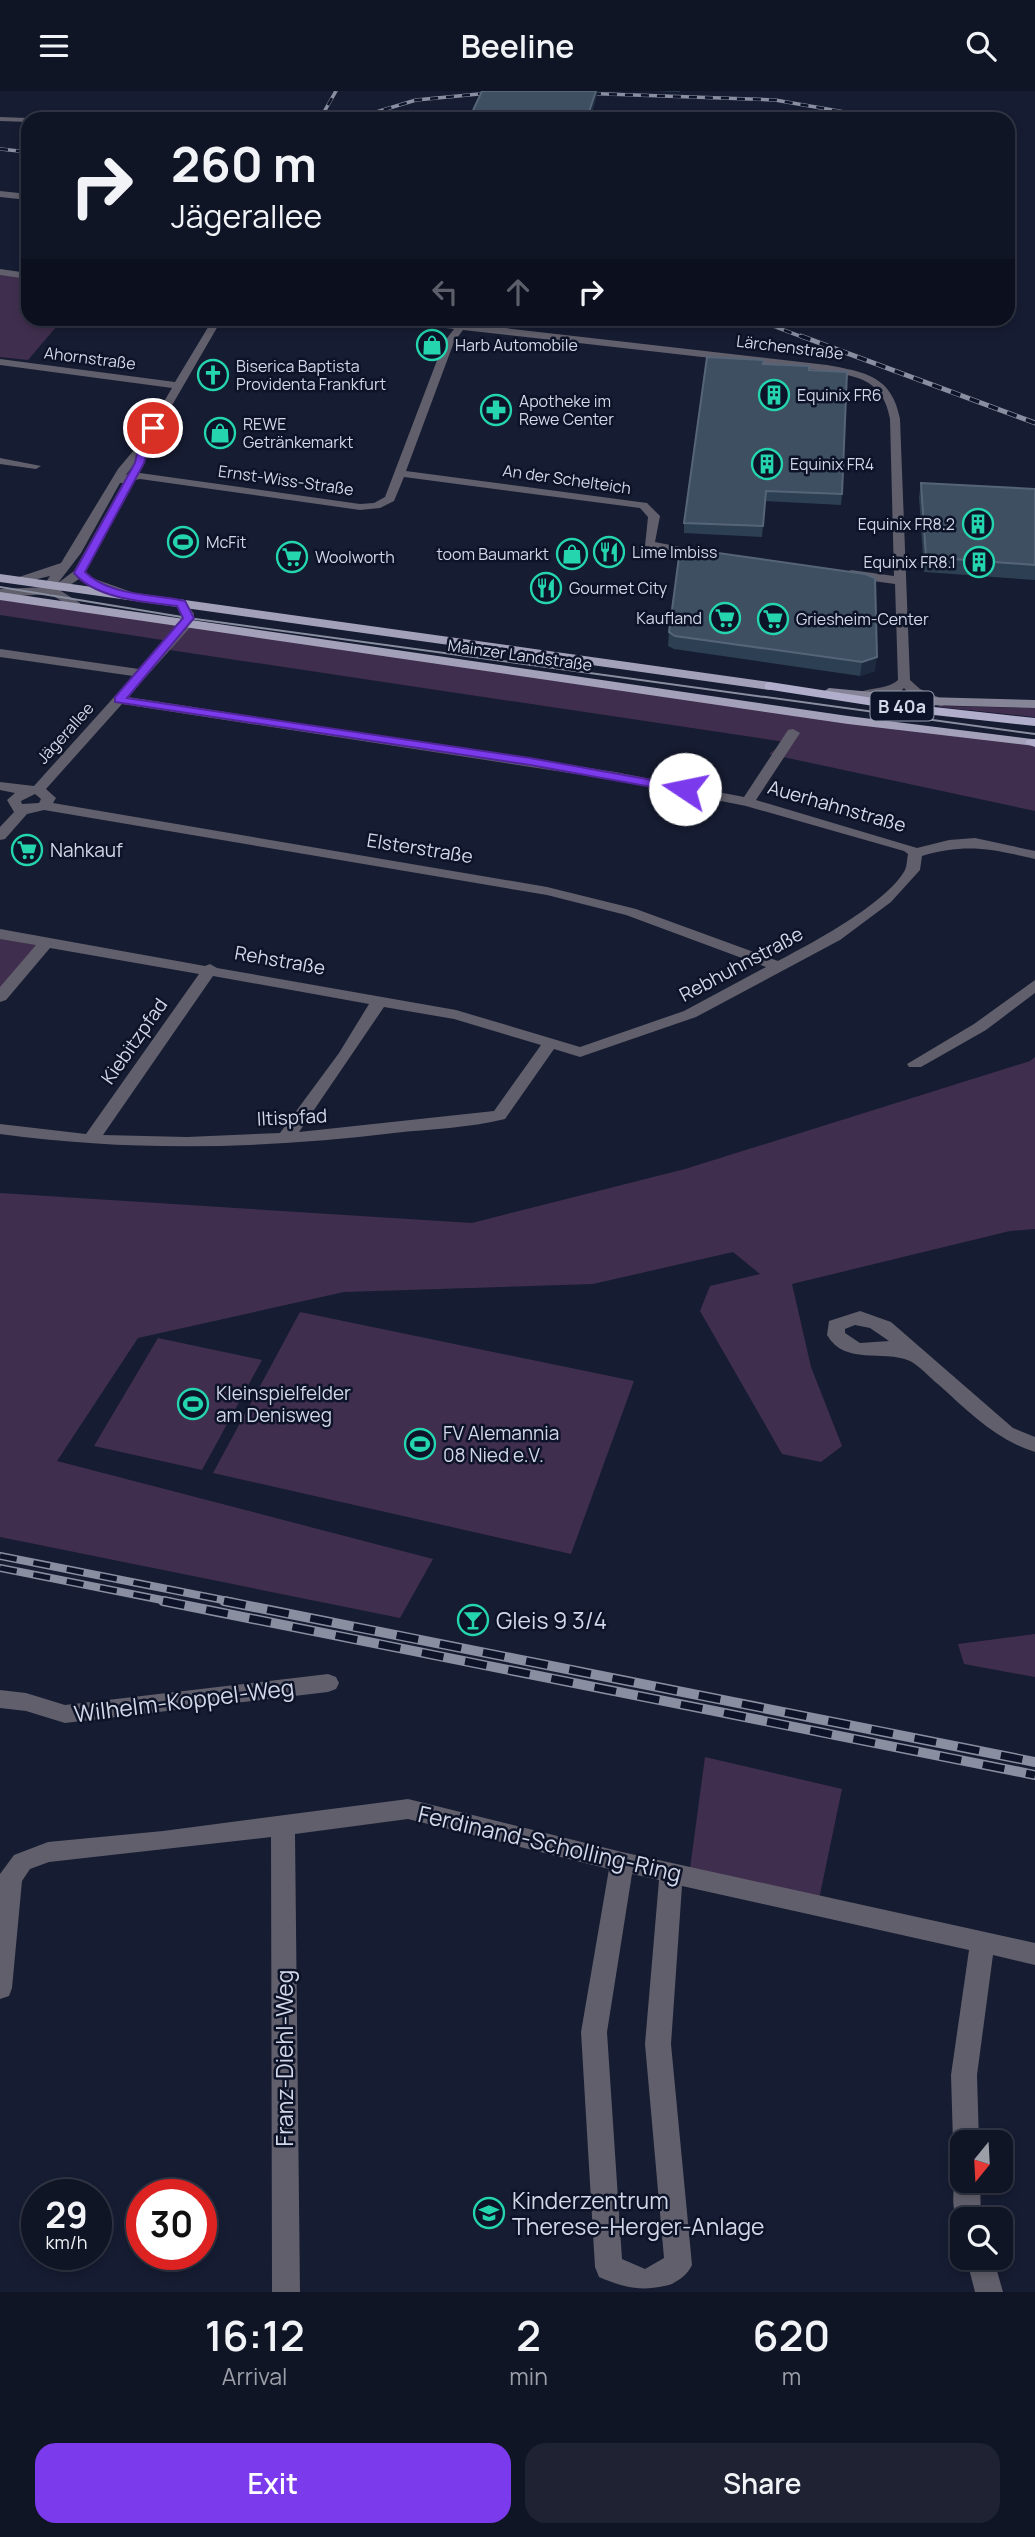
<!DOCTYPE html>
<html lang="en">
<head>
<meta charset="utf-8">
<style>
  :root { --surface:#101526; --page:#1e2232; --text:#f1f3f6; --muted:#9c9fa7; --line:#303443; --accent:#7c3aed }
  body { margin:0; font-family:Manrope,sans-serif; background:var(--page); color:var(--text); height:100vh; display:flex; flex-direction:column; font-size:26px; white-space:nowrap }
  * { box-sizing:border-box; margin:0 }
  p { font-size:23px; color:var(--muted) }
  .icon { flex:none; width:38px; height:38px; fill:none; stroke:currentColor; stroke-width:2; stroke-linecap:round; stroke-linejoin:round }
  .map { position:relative; height:2201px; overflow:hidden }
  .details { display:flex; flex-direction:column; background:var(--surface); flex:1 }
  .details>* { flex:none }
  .hud { position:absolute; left:21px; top:21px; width:994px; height:214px; border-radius:21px; box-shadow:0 4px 10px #0003,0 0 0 2px var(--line); background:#101526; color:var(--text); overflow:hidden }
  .needle { width:46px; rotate:198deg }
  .fabs { position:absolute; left:950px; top:2039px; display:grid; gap:14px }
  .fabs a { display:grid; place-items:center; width:63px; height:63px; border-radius:14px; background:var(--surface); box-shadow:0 4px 10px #0003,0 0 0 2px var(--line); font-size:35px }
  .speed { position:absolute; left:21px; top:2088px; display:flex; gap:14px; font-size:35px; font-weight:700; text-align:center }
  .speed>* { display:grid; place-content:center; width:91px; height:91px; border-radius:50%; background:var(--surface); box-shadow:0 4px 10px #0003,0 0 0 2px var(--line); line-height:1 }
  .speed small { font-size:18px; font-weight:400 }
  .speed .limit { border:10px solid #d22; background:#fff; color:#111 }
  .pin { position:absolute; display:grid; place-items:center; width:60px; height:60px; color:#fff; margin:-30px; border:4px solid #fff; border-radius:50%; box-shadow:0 2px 7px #0007 }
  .me { position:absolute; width:77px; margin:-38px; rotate:281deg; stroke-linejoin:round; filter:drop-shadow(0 0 5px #0008) }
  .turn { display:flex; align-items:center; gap:24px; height:147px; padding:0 35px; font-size:32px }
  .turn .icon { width:91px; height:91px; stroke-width:2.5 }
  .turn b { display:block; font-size:49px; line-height:60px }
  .lanes { display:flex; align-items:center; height:66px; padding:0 35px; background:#0003; justify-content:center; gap:35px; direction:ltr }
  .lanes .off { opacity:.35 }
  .eta { display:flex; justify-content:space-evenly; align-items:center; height:119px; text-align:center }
  .eta b { font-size:42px; font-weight:600; line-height:49px }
  .button { display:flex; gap:14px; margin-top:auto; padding:14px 35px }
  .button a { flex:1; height:80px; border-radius:21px; background:var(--accent); color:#fff; font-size:28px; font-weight:600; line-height:80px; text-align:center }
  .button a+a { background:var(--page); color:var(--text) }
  header { display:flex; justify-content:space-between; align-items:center; height:91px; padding:0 35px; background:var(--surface); font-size:32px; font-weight:600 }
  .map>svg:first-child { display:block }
</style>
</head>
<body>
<header><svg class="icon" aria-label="menu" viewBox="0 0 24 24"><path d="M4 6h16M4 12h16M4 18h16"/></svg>Beeline<svg class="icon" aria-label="search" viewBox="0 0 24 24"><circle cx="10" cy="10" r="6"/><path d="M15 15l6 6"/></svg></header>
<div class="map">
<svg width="1035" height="2201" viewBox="0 0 1035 2201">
  <rect width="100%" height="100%" fill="#161c32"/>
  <path fill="#402e4e" d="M0,183L28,187V228H63L28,269L0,266Z
    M0,505L1035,653V720L769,663L785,651L163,558L169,550L0,524Z
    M938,615L1035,617V626L940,616Z
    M0,846L35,852L40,859L0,907Z
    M1035,966V1138L1010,1140L792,1193L811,1276L842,1355L821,1371L782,1363L700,1220L710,1195L760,1183L733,1161L593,1193L344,1201L138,1247L57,1370L433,1468L400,1527L0,1446V1102L472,1132L685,1078L1030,970Z
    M300,1221L634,1290L571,1463L213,1382Z
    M158,1247L262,1269L202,1379L94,1355Z
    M1035,1543V1586L964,1573L958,1553Z
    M705,1666L842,1698L818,1813L689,1785Z"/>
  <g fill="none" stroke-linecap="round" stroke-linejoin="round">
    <path fill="#605f6b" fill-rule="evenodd" d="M0,26L28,27L31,28H28V31L0,30Z
      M0,100L28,103V109L0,106Z
      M0,178L28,182V188L0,184Z
      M213,228H222L149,354L125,385L135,377L139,378L140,382L360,413L374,412L385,406L444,251L454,238L394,231L390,228L461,232L827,274C865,281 892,285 900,328L910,589L920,598L949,611L942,615L937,614L910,604L904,597L899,602L862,608L855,604C868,595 885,600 898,589L895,493L851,487L845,483L851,479L894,485L890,328C883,290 861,286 827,280L463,239L454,251L406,380L647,412L660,425L655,451L716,463V467L645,455L648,426L640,417L404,386L394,410L380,417L360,419L140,388L135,389L85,481L92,487L137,503V509H129L79,488L61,500L80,512V518L76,519L50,503L0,506V498L48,496L46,491L50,485L16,493L10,489L61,472L118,378L139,353L172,297L0,274V268L175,291ZM120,392H123L74,480L58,492L81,462Z
      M0,367L41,375L36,378L0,373Z
      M181,509L185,510L194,523L193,533L128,606L615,681L744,706L788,639L793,638L800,642L756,709L917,757L949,749L975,747L1035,760V768C992,758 966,752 922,765L920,779L891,811L840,849L696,926L580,966L554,958L505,1028C469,1037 430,1038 394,1042C262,1058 132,1061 0,1043V1033L86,1043L199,883L50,857L6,909L0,911V896L36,854L0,848V838L205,875L210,873L217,877L456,919L580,956L684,920L766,876L626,824L547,804L44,719L27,723L5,748L0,749V736L14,721L7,709L15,702L0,699V691L34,695L133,585L0,566V558L139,578L181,532L182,523L175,513ZM122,613L615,689L746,715L904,760L908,763C907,768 907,775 905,779C886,813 812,852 778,870L636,818L547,796L53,712L56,707L46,698ZM35,703L41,708L39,712L22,713L21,710ZM213,885L369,913L339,962L280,1042L187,1046L103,1044ZM384,916L454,928L541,954L494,1020L299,1041Z
      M1035,889V902L986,939L921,976H909L907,973L974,933Z
      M860,1220L891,1231L1013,1337L1035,1346V1361C996,1349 969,1321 939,1294C930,1287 920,1275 910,1270C882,1258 845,1275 827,1244L829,1230ZM855,1234L870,1237L889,1250L860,1252L845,1242V1238Z
      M328,1583L336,1586L339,1592L336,1598L328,1601L65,1632L26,1620L0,1617V1599L26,1602L65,1614Z
      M408,1708L622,1761L1035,1852V1874L993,1864L977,1984L979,2051H962V2062L957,2060L953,2051L951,1984L969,1859L682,1795L671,1953L692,2174C687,2184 682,2187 672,2193C644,2201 627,2198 599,2186L595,2176L581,1941L609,1778L408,1728L295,1743L300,2201H272L271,1746L49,1771L30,1778L22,1790L12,1897L9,1905L0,1908V1783L14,1764L48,1751L163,1740ZM632,1783L659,1789L645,1953L664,2167L645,2178L622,2168L607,1941Z
      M962,2079V2090H980L981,2128H962V2139L959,2137C952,2122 951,2097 958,2081Z
      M966,2166H993L1003,2201H975Z"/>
    <path fill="#868497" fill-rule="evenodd" d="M829,597L925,606L1035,609V617L925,614L824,604L823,601Z"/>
    <path fill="#a3a1ba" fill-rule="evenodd" d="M0,483L770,591L776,595L770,599L0,491Z
      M0,501L848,625L1032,648L1035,649V655L848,633L0,509Z"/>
    <path fill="#b0aeca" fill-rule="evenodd" d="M770,591L925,615L1035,627V635L925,623L765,598V592Z
      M1035,648V656L1025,652L1027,649Z"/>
    <path stroke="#898fa0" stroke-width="2" d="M0,496L188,527L1035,643"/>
    <g stroke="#898fa0" stroke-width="3.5">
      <path id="rail-far3" d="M577,2L775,9L879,27
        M320,28L336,0
        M353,28L416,9L500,1
        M0,58L28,61
        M754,228L805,247"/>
    </g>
    <g stroke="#898fa0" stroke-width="5">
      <path id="rail-far2" d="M801,245L1035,332"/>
    </g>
    <g stroke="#898fa0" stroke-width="8">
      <path id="rail-far1" d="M0,1465L233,1511
        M0,1477L172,1511"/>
    </g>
    <g stroke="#898fa0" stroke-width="10">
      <path id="rail" d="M163,1510L1035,1684
        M224,1510L1035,1671"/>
    </g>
    <use href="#rail-far3" stroke="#0d1328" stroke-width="2.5" stroke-dasharray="8" stroke-linecap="butt"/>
    <use href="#rail-far2" stroke="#0d1328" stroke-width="3.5" stroke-dasharray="10" stroke-linecap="butt"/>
    <use href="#rail-far1" stroke="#0d1328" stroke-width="5" stroke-dasharray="17" stroke-linecap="butt"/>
    <use href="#rail" stroke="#0d1328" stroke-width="7" stroke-dasharray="22" stroke-linecap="butt"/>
  </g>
  <path fill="#2d3f52" d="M482,0H598L590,28H469Z
    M651,0H680V1Z
    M764,273L809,279L842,403L841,414L765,410L762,446L684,442V432Z
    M921,392L1035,398V489L924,481L919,406Z
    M690,461L875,580L860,585L674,558L668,555L669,541Z"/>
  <path fill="#1d2a3f" d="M596,0H598L589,28V21Z
    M877,566L875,580L860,585L862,571Z"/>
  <path fill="#3f4f62" stroke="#566477" stroke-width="2" d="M482,0H596L589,21H581L579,28H469Z
    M707,266L764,269L763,273L809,275V279L847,281L842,403L766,400L763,435L684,432Z
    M921,392L1035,398V474L926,466Z
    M704,460L865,483L875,487L877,566L862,571L675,545L669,541L679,466L690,461Z"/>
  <path fill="#7c3aed" stroke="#51269a" stroke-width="2" d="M150,335L158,337L149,354L144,372L85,481C109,505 153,503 185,510L194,527L127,607L530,667L685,695L691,698L685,702L530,674L115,611V606L183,527L177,515C145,511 96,508 74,482L135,372L139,354Z"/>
  <defs>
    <g id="shop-ring" transform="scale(1.575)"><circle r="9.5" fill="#0d1328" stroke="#24d5ae" stroke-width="1.5"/><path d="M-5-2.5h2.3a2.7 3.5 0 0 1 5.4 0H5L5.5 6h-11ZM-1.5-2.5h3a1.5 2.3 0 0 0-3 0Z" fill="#24d5ae"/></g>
    <g id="church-ring" transform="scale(1.575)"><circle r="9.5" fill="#0d1328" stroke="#24d5ae" stroke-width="1.5"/><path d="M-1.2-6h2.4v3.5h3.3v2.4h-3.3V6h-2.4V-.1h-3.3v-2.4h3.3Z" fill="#24d5ae"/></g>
    <g id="building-ring" transform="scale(1.575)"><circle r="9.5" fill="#0d1328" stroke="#24d5ae" stroke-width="1.5"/><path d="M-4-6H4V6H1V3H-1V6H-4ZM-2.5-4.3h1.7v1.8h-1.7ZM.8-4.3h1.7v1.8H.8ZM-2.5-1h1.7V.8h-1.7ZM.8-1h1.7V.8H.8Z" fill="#24d5ae"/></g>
    <g id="pharmacy-ring" transform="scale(1.575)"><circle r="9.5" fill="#0d1328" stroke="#24d5ae" stroke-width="1.5"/><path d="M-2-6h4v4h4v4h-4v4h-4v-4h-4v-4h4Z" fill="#24d5ae"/></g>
    <g id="stadium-ring" transform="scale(1.575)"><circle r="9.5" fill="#0d1328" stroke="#24d5ae" stroke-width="1.5"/><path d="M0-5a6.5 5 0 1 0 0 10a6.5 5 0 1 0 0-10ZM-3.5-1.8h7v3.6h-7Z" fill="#24d5ae"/></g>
    <g id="restaurant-ring" transform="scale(1.575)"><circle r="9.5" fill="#0d1328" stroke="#24d5ae" stroke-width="1.5"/><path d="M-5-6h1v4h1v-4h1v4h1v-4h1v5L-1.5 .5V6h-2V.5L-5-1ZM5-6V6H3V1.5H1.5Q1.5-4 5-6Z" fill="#24d5ae"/></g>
    <g id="supermarket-ring" transform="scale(1.575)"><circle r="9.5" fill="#0d1328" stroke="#24d5ae" stroke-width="1.5"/><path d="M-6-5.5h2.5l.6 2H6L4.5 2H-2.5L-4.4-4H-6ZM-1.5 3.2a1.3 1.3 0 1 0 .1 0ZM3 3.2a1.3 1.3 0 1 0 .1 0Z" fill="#24d5ae"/></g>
    <g id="bar-ring" transform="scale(1.575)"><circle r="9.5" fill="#0d1328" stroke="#24d5ae" stroke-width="1.5"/><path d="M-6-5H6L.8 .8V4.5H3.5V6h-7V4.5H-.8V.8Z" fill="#24d5ae"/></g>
    <g id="school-ring" transform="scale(1.575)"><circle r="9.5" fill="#0d1328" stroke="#24d5ae" stroke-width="1.5"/><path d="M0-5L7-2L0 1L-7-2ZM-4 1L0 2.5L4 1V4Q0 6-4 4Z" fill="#24d5ae"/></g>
  </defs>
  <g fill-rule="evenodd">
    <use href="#shop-ring" x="432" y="254"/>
    <use href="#church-ring" x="213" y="284"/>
    <use href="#building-ring" x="774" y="304"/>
    <use href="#pharmacy-ring" x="496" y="319"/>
    <use href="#shop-ring" x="220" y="342"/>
    <use href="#building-ring" x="767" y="373"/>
    <use href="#building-ring" x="978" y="433"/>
    <use href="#stadium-ring" x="183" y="451"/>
    <use href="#restaurant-ring" x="609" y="461"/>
    <use href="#shop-ring" x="572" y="463"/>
    <use href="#supermarket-ring" x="292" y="466"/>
    <use href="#building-ring" x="979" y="471"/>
    <use href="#restaurant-ring" x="546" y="497"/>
    <use href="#supermarket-ring" x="725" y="527"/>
    <use href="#supermarket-ring" x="773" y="528"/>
    <use href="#supermarket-ring" x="27" y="759"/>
    <use href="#stadium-ring" x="193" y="1313"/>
    <use href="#stadium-ring" x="420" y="1353"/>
    <use href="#bar-ring" x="473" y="1529"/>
    <use href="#school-ring" x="489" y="2122"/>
  </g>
  <g text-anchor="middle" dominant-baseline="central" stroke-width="5" stroke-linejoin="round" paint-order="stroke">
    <g font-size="16" fill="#d2d8e7" stroke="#0d1328" text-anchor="start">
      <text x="455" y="254">Harb Automobile</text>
      <text x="236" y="275">Biserica Baptista<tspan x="236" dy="18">Providenta Frankfurt</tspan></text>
      <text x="797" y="304">Equinix FR6</text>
      <text x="519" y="310">Apotheke im<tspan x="519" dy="18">Rewe Center</tspan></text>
      <text x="243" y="333">REWE<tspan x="243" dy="18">Getränkemarkt</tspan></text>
      <text x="790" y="373">Equinix FR4</text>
      <text x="955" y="433" text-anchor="end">Equinix FR8.2</text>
      <text x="206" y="451">McFit</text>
      <text x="632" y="461">Lime Imbiss</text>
      <text x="549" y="463" text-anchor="end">toom Baumarkt</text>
      <text x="315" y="466">Woolworth</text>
      <text x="956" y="471" text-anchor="end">Equinix FR8.1</text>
      <text x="569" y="497">Gourmet City</text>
      <text x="702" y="527" text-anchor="end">Kaufland</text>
      <text x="796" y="528">Griesheim-Center</text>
    </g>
    <g font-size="16" fill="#d2d8e7" stroke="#0d1328">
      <text transform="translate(790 256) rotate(7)">Lärchenstraße</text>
      <text transform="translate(90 267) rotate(7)">Ahornstraße</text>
      <text transform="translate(567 388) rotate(8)">An der Schelteich</text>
      <text transform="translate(286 389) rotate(8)">Ernst-Wiss-Straße</text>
      <text transform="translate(520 564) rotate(8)">Mainzer Landstraße</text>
      <text transform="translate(65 642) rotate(-48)">Jägerallee</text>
    </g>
    <rect fill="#0d1328" stroke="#979dae" stroke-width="2" x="870.5" y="600.5" width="63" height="29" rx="5"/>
    <g font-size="18" font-weight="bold" fill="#d2d8e7">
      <text x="902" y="615">B 40a</text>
    </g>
    <g font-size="19" fill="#d2d8e7" stroke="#0d1328">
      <text transform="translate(837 715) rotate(16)">Auerhahnstraße</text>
      <text transform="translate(420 757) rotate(9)">Elsterstraße</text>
      <text transform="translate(280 869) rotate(10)">Rehstraße</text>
      <text transform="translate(741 873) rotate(-28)">Rebhuhnstraße</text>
      <text transform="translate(134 950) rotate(-55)">Kiebitzpfad</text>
      <text transform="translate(292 1026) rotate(-3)">Iltispfad</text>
    </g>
    <g font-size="19" fill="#d2d8e7" stroke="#0d1328" text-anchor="start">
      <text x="50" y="759">Nahkauf</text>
      <text x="216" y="1302">Kleinspielfelder<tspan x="216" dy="22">am Denisweg</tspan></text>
      <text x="443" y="1342">FV Alemannia<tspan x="443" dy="22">08 Nied e.V.</tspan></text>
    </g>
    <g font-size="23" fill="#d2d8e7" stroke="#0d1328" text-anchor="start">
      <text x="496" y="1529">Gleis 9 3/4</text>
      <text x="512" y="2109">Kinderzentrum<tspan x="512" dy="26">Therese-Herger-Anlage</tspan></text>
    </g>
    <g font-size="23" fill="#d2d8e7" stroke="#0d1328">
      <text transform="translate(184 1609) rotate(-7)">Wilhelm-Koppel-Weg</text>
      <text transform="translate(550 1752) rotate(13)">Ferdinand-Scholling-Ring</text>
      <text transform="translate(284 1967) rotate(-90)">Franz-Diehl-Weg</text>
    </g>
  </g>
</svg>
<div class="fabs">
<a><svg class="needle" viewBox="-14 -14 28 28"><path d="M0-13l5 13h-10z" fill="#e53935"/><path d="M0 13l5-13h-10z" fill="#9c9fa7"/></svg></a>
<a><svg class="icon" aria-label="search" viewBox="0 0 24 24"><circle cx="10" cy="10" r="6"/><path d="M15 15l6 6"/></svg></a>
</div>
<div class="speed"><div>29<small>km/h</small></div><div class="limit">30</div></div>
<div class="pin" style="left:153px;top:337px;background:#d93025"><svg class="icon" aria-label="arrive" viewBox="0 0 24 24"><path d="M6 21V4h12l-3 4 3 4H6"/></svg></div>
<svg class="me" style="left:685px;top:698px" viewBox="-20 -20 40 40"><circle r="19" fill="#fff"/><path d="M0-13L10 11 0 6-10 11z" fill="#7c3aed"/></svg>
<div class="hud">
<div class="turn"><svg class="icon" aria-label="right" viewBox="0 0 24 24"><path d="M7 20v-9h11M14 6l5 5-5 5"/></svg><div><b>260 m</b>Jägerallee</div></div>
<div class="lanes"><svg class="icon off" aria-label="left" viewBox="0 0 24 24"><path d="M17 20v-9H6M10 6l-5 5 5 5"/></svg><svg class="icon off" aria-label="ahead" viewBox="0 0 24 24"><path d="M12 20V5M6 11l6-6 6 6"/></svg><svg class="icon" aria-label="right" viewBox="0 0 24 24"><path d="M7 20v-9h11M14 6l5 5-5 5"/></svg></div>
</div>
</div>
<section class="details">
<div class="eta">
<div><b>16:12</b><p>Arrival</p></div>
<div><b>2</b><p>min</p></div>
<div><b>620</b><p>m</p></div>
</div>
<div class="button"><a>Exit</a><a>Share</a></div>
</section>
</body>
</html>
